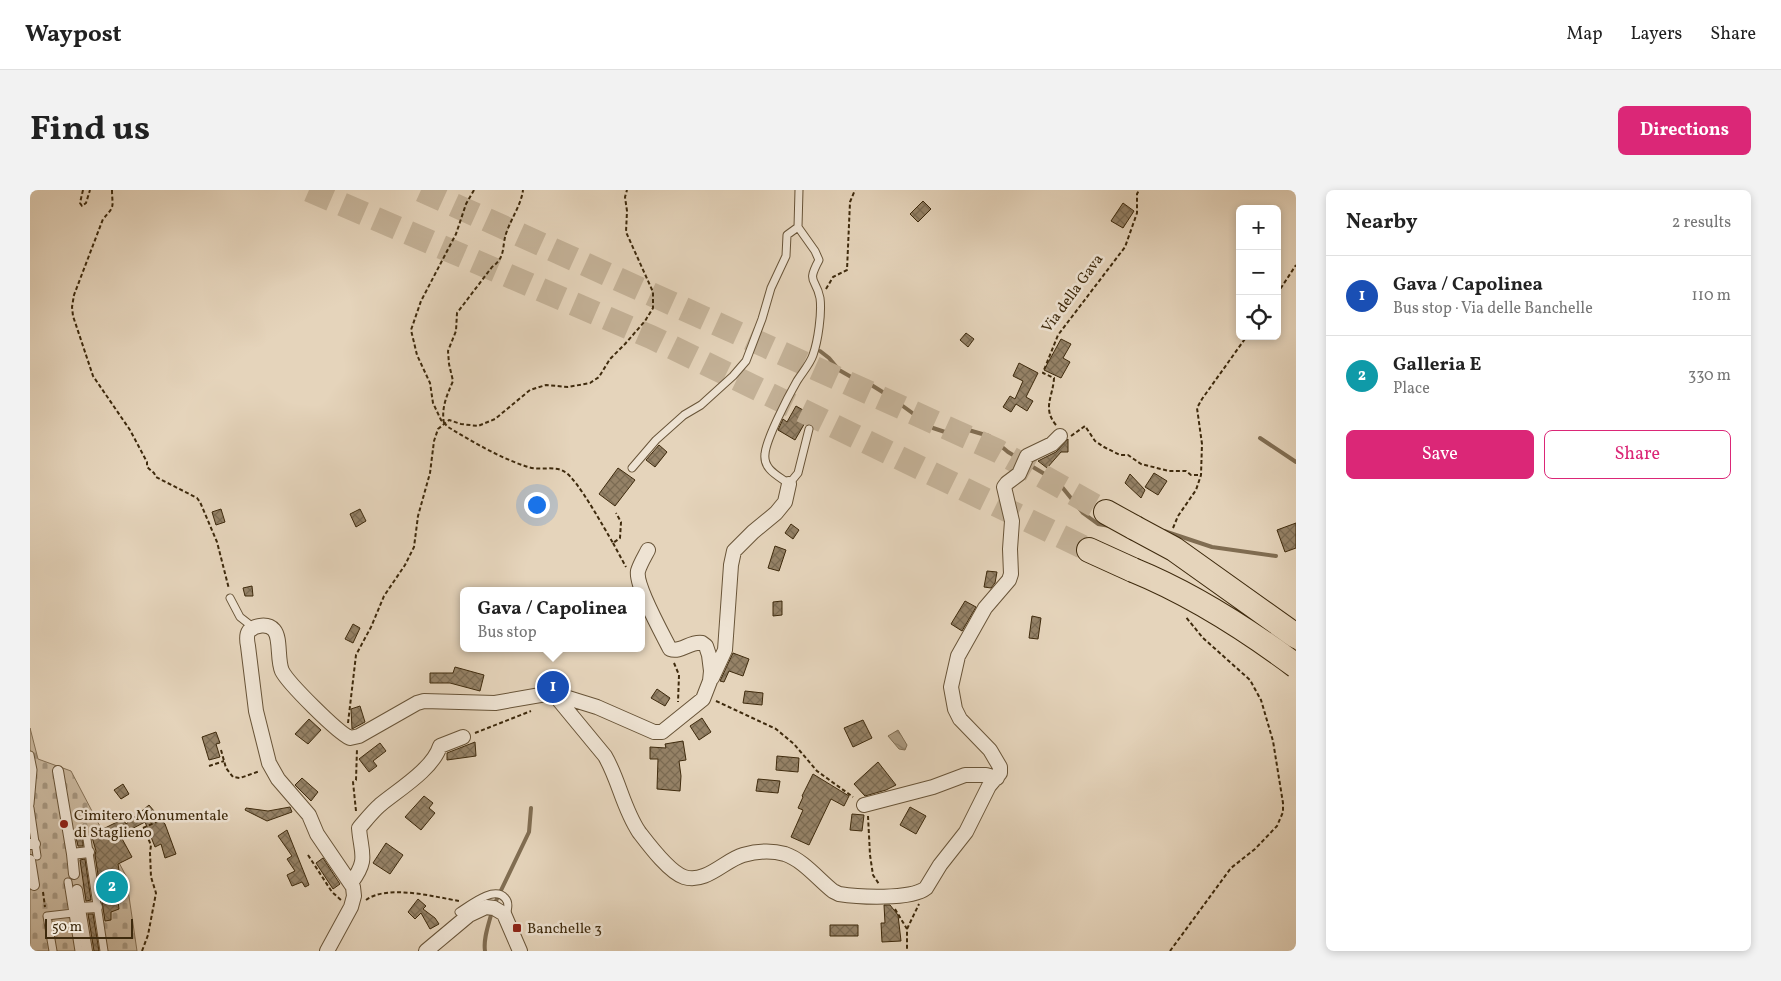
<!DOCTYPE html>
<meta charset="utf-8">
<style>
body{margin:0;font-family:Vollkorn,serif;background:#f2f2f2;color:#222}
.controls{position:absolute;right:15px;top:15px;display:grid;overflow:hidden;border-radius:8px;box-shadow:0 2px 8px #0003}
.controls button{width:45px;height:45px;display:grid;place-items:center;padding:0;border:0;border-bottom:1px solid #e0e0e0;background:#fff;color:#222;font:25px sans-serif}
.scale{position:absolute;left:15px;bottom:12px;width:88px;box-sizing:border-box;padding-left:5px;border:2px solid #3e2a0d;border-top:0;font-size:14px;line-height:18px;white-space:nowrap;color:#3e2a0d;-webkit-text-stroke:4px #eee3d3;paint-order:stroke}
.you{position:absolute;left:506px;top:314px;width:18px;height:18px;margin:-12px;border:4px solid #fff;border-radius:50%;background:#1a73e8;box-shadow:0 0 0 8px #1a73e833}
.badge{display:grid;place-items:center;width:32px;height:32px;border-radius:50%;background:#db2777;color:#fff;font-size:16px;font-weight:700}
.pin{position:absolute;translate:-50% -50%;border:2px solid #fff;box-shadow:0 1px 5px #0006}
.popup{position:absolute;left:430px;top:397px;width:185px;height:65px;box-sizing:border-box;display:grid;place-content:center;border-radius:8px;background:#fff;filter:drop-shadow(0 1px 4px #0005);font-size:16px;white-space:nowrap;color:#767676}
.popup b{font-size:19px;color:#222}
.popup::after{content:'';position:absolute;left:50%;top:100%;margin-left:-10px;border:10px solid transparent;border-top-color:#fff}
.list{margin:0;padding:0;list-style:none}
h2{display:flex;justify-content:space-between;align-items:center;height:65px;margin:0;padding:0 20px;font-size:21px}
h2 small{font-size:16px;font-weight:400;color:#767676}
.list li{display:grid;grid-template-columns:32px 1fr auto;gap:15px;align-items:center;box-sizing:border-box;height:80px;padding:0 20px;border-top:1px solid #e0e0e0}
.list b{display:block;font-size:19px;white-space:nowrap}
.list p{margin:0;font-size:16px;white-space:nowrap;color:#767676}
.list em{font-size:16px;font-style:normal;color:#767676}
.actions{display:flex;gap:10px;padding:15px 20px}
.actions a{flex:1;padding:11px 0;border:1px solid #db2777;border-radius:8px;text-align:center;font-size:18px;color:#db2777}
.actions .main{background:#db2777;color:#fff}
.icon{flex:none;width:28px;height:28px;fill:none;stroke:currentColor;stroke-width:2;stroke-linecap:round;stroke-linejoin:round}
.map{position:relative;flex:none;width:1266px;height:761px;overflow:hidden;border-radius:8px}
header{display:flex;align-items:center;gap:30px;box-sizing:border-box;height:70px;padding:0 25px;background:#fff;border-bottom:1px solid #e0e0e0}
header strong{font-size:24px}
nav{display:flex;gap:28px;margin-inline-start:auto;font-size:18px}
.intro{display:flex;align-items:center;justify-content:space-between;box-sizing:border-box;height:120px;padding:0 30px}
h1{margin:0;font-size:35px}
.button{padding:12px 22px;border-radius:8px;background:#db2777;color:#fff;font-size:18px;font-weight:700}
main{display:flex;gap:30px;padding:0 30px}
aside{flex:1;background:#fff;border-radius:8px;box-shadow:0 2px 8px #0003}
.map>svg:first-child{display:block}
.cemetery{fill:url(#cemetery-stones);stroke:#847055}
.water{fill:url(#water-waves);stroke:#806d52}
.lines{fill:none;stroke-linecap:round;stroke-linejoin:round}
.stream{stroke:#806d52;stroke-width:4}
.building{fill:url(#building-cross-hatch);stroke:#3e2a0d}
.motorway-tunnel{stroke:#c4b298;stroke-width:24;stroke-dasharray:24 12;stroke-linecap:butt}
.service-casing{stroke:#685438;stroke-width:9}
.pedestrian-casing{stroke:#685438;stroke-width:12}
.minor-casing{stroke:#685438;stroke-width:16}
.motorway-casing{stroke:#3e2a0d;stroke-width:26}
.path{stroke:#3e2a0d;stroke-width:2;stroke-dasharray:4 2.5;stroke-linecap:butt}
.service{stroke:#eee3d3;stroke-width:7}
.pedestrian{stroke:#eee3d3;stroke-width:10}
.minor{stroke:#eee3d3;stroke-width:14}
.motorway{stroke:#e5d4bb;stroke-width:24}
.motorway-bridge-casing{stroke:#3e2a0d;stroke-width:26;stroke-linecap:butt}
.motorway-bridge{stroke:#e5d4bb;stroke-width:24}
.poi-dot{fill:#8f2418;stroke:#eee3d3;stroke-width:2}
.labels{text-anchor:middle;stroke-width:5;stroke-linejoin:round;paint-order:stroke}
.street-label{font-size:15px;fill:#3e2a0d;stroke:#eee3d3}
.poi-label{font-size:15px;fill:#3e2a0d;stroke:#eee3d3;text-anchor:start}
</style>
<header>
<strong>Waypost</strong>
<nav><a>Map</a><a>Layers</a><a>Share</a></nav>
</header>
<div class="intro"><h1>Find us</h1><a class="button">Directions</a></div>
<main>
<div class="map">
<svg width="1266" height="761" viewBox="0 0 1266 761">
<defs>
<pattern id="cemetery-stones" width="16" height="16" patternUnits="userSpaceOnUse" patternTransform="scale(1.25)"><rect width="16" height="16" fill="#c9b79d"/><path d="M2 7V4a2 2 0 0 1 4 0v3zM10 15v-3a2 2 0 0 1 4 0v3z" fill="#a5957e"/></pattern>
<pattern id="water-waves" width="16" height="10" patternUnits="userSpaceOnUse" patternTransform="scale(1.25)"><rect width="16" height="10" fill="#ac9a80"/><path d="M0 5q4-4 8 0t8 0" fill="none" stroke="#8d7e67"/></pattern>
<pattern id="building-cross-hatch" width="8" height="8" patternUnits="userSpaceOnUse" patternTransform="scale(1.25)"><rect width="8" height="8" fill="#958267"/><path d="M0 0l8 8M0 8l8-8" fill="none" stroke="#7b6b53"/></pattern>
</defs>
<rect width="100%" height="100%" fill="#e5d4bb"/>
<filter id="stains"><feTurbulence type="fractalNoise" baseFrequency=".004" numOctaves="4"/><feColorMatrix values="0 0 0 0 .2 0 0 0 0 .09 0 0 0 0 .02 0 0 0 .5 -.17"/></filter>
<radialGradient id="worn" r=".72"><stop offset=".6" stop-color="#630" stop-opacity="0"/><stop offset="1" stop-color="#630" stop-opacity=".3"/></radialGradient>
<path class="cemetery" d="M 0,538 L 8,569 L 41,581 L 96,686 L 107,761 L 0,761 Z"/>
<path class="water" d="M 868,540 L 877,555 L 875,560 L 869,559 L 858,546 Z"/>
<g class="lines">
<path class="stream" d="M 790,161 L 799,168 L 809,180 L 823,188 L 835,191 L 859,206 L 903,238 L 915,242 L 935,239 L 959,246 L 978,262 L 1028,292 L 1053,323 L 1068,334 L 1080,336
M 1230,248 L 1266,272
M 1134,341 L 1182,357 L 1246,366
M 464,715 L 499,642 L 501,618
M 455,761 C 453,748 459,734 462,721"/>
</g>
<path class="building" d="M 893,11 L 901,19 L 888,32 L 880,24 Z
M 1093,13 L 1104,21 L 1093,38 L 1081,31 Z
M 936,143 L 944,149 L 938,157 L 930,150 Z
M 1031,149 L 1041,154 L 1033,168 L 1040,172 L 1031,188 L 1014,180 Z
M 989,173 L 1008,183 L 996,207 L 1003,211 L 997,221 L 986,214 L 981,222 L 973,217 L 980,206 L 985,209 L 993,191 L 983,186 Z
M 766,216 L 780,224 L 765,250 L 748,240 L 753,229 L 757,232 Z
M 1038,249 L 1038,262 L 1031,262 L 1017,278 L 1008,271 L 1026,262 Z
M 629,255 L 637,262 L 625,277 L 616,270 Z
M 588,278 L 605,290 L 585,316 L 569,304 Z
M 1124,283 L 1137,291 L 1128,305 L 1115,297 Z
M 1100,284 L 1115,300 L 1111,308 L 1095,293 Z
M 191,319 L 195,332 L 186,335 L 182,322 Z
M 330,319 L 336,331 L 326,337 L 320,324 Z
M 1266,333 L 1266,358 L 1255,362 L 1247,340 Z
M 761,334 L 769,340 L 763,349 L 755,343 Z
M 745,356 L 756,360 L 749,381 L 738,378 Z
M 957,381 L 967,382 L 965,393 L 961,398 L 954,397 Z
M 222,396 L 223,406 L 215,406 L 213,398 Z
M 752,411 L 752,425 L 743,426 L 743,412 Z
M 935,411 L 946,417 L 932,441 L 921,434 Z
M 1002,426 L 1011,428 L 1008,449 L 999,448 Z
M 323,434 L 330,438 L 323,453 L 315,449 Z
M 703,463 L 719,469 L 713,486 L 699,481 L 694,492 L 690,491 Z
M 425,477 L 454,485 L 450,501 L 420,493 L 400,493 L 400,483 L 423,483 Z
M 627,499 L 640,508 L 635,516 L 621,508 Z
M 715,501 L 733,503 L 732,515 L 713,513 Z
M 330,516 L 335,532 L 322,539 L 321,519 Z
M 672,528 L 681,542 L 669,550 L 660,536 Z
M 279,529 L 291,540 L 278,554 L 265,544 Z
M 833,530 L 842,548 L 823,557 L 814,538 Z
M 186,542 L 190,553 L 186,554 L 190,567 L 179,570 L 172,547 Z
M 653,551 L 656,570 L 649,571 L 651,586 L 650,601 L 627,599 L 628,569 L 620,569 L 620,557 L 636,558 L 635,554 Z
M 445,552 L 446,566 L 417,570 L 417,563 Z
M 350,553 L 356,561 L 343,571 L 347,576 L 339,582 L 329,569 Z
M 747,566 L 769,568 L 768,582 L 746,580 Z
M 848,572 L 866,595 L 856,600 L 835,606 L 824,594 Z
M 783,584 L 819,606 L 814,616 L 801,609 L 779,655 L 761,647 L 773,620 L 768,618 L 773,607 L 772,606 Z
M 272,588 L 288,602 L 281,611 L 265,595 Z
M 728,589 L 750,591 L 748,603 L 726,601 Z
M 93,594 L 99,604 L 91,609 L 84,600 Z
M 394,606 L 403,613 L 399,618 L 405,623 L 391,640 L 375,627 Z
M 119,615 L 135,634 L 146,664 L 135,668 L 131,654 L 125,657 L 115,632 L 90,645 L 102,667 L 88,674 L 93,705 L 91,705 L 91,712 L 88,712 L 89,719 L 81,722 L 81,730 L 75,731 L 65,665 L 66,661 L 62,647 L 76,645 L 73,639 L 93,629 L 96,634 Z
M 260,617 L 262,622 L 237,631 L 215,620 L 216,618 L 238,621 Z
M 880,617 L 896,626 L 886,644 L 870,635 Z
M 822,624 L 834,625 L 832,641 L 820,640 Z
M 257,640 L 279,695 L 275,697 L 272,692 L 262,696 L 257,685 L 265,681 L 257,669 L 262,666 L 248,646 Z
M 53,642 L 53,656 L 48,656 L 45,643 Z
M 356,653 L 373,665 L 360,684 L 343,673 Z
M 293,668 L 310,694 L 303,699 L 286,673 Z
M 55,669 L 61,710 L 56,711 L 50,670 Z
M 388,709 L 396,716 L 393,719 L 405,728 L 409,734 L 400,739 L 391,723 L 385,729 L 378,722 Z
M 854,715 L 860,715 L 868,725 L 871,751 L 852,752 L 851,733 L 855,733 Z
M 58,724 L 63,724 L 69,761 L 64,761 Z
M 800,735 L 828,735 L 828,746 L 800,746 Z"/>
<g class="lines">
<path class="motorway-tunnel" d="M 279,0 L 621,147 L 1059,360
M 391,0 L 968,261 L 1076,322"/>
<g class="service-casing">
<path id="service" d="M 769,0 L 768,37 L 785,61 L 789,70 C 776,94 786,87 790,108 C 792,123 788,151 783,165 C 780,174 772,183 767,191 C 759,205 736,249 735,264 C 733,280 749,286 759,294 L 768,283 L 779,239
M 602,278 L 626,250 L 654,225 L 671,215 L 703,186 L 716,171 L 732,129 L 741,98 L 756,66 L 757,45 L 768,37
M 200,408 L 210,427 L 224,438
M 0,565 L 3,580 L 0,614
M 0,618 L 7,666
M 57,649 L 74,761
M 38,692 L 49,761
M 429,722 C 439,716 464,695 475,708 C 480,713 478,720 475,727
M 23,761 L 17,726 L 43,723"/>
</g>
<g class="pedestrian-casing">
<path id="pedestrian" d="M 28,581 L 42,664 L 59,662
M 0,654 L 5,654
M 42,664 L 44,684
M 0,670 L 4,695
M 47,700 L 57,761
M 50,718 L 67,717"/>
</g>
<g class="minor-casing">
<path id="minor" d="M 682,488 L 695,460 L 701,375 L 704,361 L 723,342 L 746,323 L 755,312 L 759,294
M 523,503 L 575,566 C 589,590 593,618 609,642 C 619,655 639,682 654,687 C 676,694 695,670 713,665 C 727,661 741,660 755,664 C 773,670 788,689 803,701 L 809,704 C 828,707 881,710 896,698 L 910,675 L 936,642 L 959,596 L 970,583 L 970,577 L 960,560 L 930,529 L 925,519 L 921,497 L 928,466 L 955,418 L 979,390 L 981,384 L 980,359 L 982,331 L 974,297 L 977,293 L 989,284 L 997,266 L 1022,254 L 1030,246
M 834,615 L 903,597 L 935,585 L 956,585 L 967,588
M 321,693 C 339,669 331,664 329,638 C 336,630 342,622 350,615 C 368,600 403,579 410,556 L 433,547
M 297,761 L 321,717 L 324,706 L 323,697 L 287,644 L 279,625 L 248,589 L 239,573 L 226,521 L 218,456 C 217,451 216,445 219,441 C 225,435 238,433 244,440 C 251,448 247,470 252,481 C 258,493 307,542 320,548 L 329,546 L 387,513 L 394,511 L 465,513 L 522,503 L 567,517 L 624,542 L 632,542 L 673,509 L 680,491 L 681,481 L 679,465 L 676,456 L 672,453 C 660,451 651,463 640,459 C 633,445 605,395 608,381 C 610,374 615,366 618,360
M 396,761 L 439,725 L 456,717 L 464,718 L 474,724 L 490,761"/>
</g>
<g class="motorway-casing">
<path id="motorway" d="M 1076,322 L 1105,338
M 1059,360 L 1103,380"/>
</g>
<path class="path" d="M 53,0 L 50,13 L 52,16 L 56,13 L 60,0
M 82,0 C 82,17 86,15 73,29 L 44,105 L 42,117 L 43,126 L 63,186 L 100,240 L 117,272 L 117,277 L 124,283 L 126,287 L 167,308 L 170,312 L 187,352 L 199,399
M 444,0 L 436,14 L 426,44 L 391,111 L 381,140 L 387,165 L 400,193 L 403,213 L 411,230 L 418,237 C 443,252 470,268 498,277 C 510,281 525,275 535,282 C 548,290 574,338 583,353 L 590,348 L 591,332 L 586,323
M 796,99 L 803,87 L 817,80 L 820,12 L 825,0
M 1247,104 L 1266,75
M 414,233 C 411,218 417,205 423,191 L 419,174 L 418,161 L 426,141 L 427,123 L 462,77 C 477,66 471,56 477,41 C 482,27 491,15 493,0
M 1026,235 C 1012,218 1023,207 1024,188 L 1013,183 L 1014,180 L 1028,145 L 1095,57 L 1107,23 L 1107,4 L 1109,0
M 1041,246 L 1055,236 L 1065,251 L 1074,257 L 1090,265 L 1098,265 L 1111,274 L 1139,281 L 1156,281 L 1161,285 L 1170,285
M 1143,338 L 1148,326 L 1166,300 L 1171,285 L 1172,254 L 1167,218 L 1172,209 L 1217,146
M 583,353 L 596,377
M 644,473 L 649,485 L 648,512
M 686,511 L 746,539 L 764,554 L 787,581 L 823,607
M 318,533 L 326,465 L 341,437 L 354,406 L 375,375 L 384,357 L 388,326 L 400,283 L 404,251 L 408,239 L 419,230 L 431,234 L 448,236 L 465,229 L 500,200 L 516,195 L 538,197 L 560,193 L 569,187 L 580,169 L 595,154 L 615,131 L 623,118 L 623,102 L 596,42 L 597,21 L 595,7 L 597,0
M 445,543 L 501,521
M 191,560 L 196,578 L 203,587 L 210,588 L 230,581
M 179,576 L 194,571
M 326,621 L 323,592 L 326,590 L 327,559
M 838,626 L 840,665 L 843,685 L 849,694
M 113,638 L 133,629
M 278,665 L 302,702 L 311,710
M 13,702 L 15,717
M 336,710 C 358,694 405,707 429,711
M 865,719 L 877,739 L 877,761
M 877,739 L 889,714
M 112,761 L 118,745 L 126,703 L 121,687 L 120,663 L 121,655 L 113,637
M 1140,761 L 1201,678 L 1225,659 L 1247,636 L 1253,622 L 1253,613 L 1243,551 L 1231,510 L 1220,490 L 1173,448 L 1155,426"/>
<use href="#service" class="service"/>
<use href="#pedestrian" class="pedestrian"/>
<use href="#minor" class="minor"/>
<use href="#motorway" class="motorway"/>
<g class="motorway-bridge-casing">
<path id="motorway-bridge" d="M 1105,338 L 1144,359 L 1266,446
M 1103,380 C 1162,404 1215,438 1266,476"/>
</g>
<use href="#motorway-bridge" class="motorway-bridge"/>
</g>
<g class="poi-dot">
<circle cx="34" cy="634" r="5"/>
<rect x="482" y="733" width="10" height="10" rx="2.5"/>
</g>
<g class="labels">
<g class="street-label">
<text transform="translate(1042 103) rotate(-54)" y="5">Via della Gava</text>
</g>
<g class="poi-label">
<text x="44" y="630">Cimitero Monumentale<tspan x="44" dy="17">di Staglieno</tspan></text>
<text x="497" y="743">Banchelle 3</text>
</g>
</g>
<rect width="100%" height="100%" filter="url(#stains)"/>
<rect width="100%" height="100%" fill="url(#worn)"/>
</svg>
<div class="controls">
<button>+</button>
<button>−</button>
<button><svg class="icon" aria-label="locate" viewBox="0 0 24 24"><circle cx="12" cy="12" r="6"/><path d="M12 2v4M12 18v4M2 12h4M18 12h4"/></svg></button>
</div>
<div class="scale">50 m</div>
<div class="you"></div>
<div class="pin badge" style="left:523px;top:497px;background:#1a4fb4">1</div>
<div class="popup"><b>Gava / Capolinea</b>Bus stop</div>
<div class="pin badge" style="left:82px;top:697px;background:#0f9aa8">2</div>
</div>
<aside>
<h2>Nearby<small>2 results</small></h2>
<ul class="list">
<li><span class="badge" style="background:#1a4fb4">1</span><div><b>Gava / Capolinea</b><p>Bus stop · Via delle Banchelle</p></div><em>110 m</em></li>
<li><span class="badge" style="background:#0f9aa8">2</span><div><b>Galleria E</b><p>Place</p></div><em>330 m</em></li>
</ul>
<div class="actions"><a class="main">Save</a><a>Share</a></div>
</aside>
</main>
